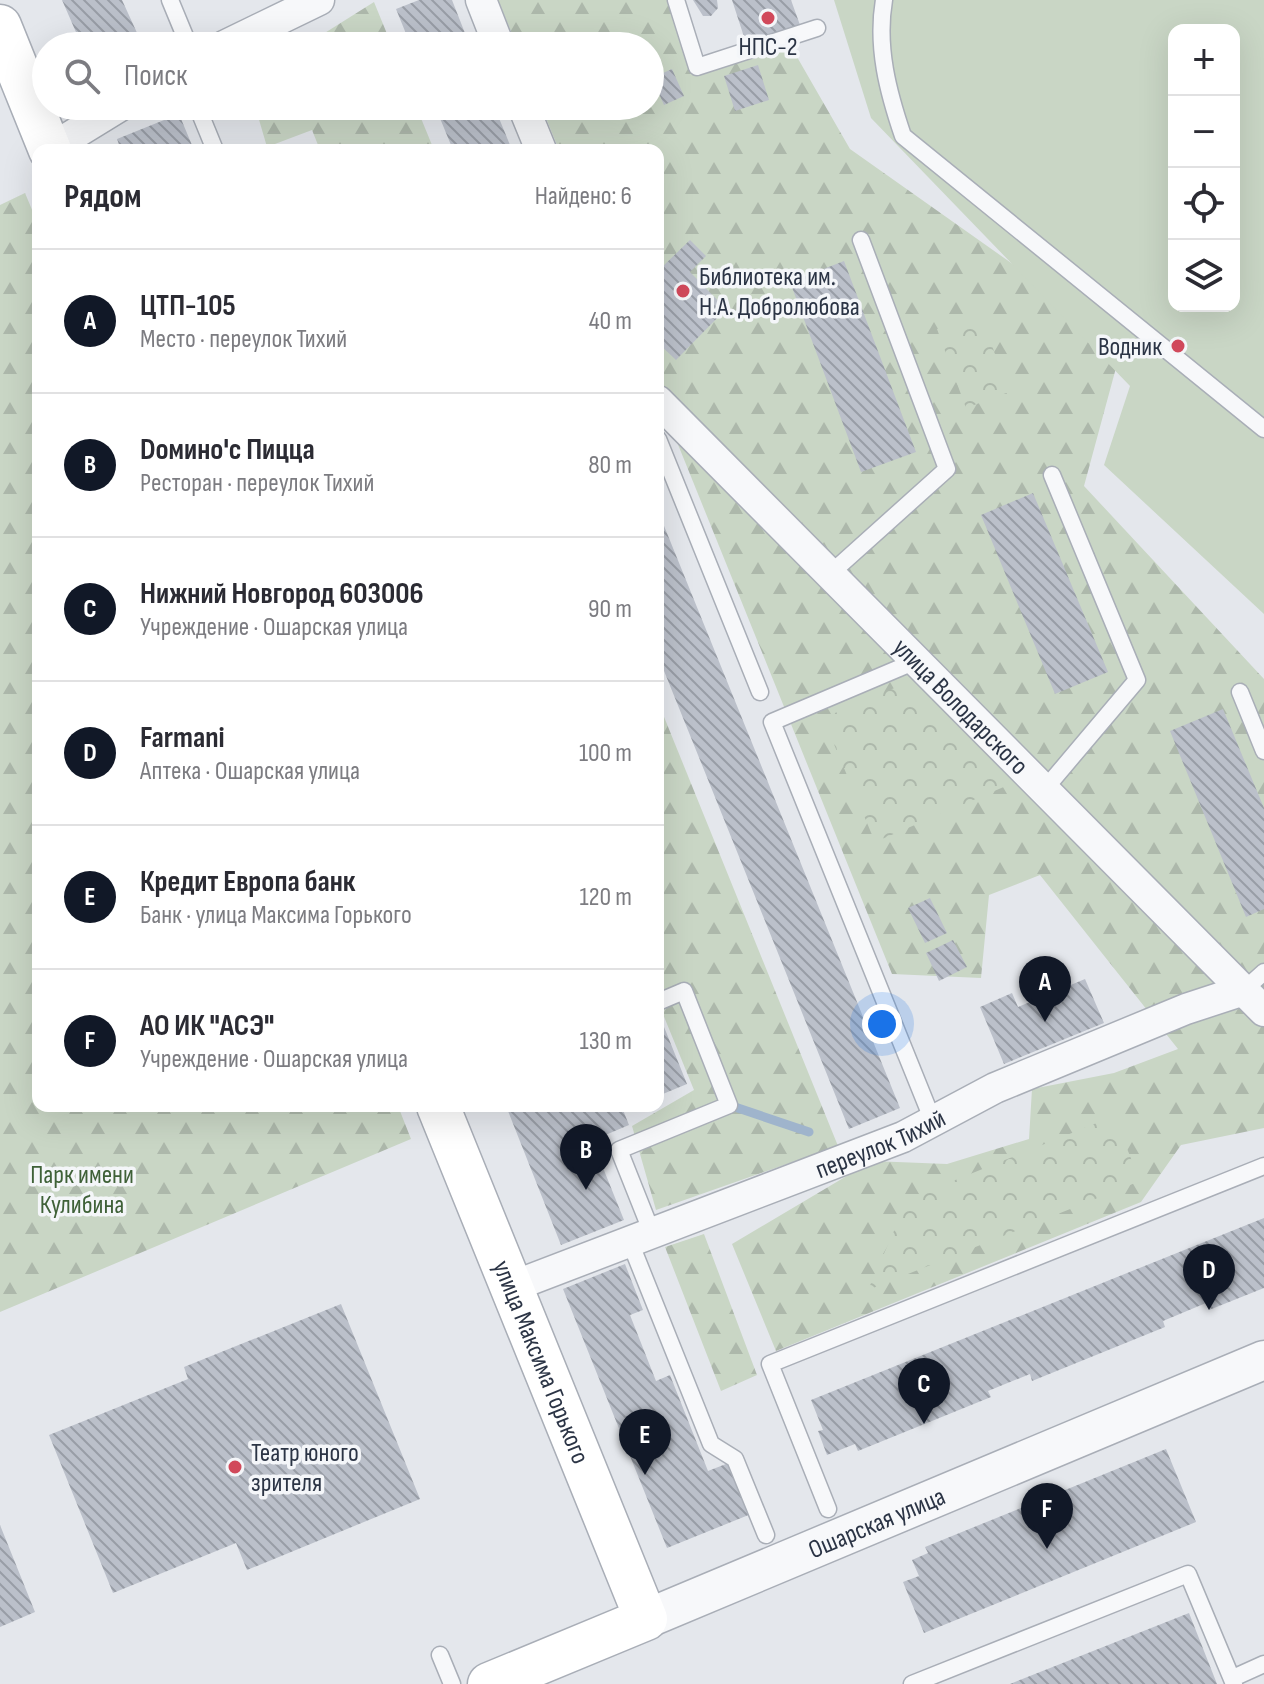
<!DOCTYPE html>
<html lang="ru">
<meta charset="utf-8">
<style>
body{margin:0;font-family:"Sofia Sans Condensed",sans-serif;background:#f2f2f3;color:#2b2b33}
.controls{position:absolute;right:24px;top:24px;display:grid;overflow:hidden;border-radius:16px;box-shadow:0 8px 32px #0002}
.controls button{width:72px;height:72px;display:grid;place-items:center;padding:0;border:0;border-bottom:2px solid #e1e1e2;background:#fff;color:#2b2b33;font:40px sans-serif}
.you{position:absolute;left:882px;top:1024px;width:28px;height:28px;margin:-20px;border:6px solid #fff;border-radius:50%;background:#1a73e8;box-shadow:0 0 0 12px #1a73e833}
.badge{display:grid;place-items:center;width:52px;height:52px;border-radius:50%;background:#111827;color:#fff;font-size:26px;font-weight:700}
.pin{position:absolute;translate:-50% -66px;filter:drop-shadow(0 2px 4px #0008)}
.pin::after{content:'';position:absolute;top:42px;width:28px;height:24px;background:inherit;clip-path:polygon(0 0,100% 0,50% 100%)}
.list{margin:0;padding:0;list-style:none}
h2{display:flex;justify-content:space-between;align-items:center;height:104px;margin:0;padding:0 32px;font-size:34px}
h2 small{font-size:26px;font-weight:400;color:#7c7c81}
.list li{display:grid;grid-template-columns:52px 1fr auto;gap:24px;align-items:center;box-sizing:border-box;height:144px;padding:0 32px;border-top:2px solid #e1e1e2}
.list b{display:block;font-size:30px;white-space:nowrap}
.list p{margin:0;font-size:26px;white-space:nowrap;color:#7c7c81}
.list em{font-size:26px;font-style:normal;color:#7c7c81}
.icon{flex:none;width:44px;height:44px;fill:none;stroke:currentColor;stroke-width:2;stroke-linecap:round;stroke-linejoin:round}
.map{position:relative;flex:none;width:1264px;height:1684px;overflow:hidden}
.search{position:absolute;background:#fff;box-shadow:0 8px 32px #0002;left:32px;top:32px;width:632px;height:88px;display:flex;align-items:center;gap:20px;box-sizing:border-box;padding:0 28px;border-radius:44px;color:#7c7c81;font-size:30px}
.panel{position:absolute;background:#fff;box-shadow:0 8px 32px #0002;left:32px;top:144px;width:632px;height:968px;border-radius:16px}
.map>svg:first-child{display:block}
.forest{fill:url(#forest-firs)}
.park{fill:url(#park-crowns)}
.garden{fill:#c9d6c5;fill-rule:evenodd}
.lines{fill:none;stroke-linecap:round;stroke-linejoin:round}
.stream{stroke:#9fb4cc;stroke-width:9}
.building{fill:url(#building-back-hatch)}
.service-casing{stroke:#a9aeb7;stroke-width:19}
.minor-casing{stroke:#a9aeb7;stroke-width:33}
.tertiary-casing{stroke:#a9aeb7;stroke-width:41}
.secondary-casing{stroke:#a9aeb7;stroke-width:45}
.service{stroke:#f7f8fa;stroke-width:16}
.minor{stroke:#f7f8fa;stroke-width:30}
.tertiary{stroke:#f7f8fa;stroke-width:38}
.secondary{stroke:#fff;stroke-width:42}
.poi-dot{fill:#d1495b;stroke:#f4f6f9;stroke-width:3}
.labels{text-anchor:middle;stroke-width:7;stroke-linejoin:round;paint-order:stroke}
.poi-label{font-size:26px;fill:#2b3445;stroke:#f4f6f9;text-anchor:start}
.street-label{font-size:26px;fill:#2b3445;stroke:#f4f6f9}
.park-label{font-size:26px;fill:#3f6138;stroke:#f4f6f9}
</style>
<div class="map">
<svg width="1264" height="1684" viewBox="0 0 1264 1684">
<defs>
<pattern id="forest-firs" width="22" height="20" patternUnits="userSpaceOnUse" patternTransform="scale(2)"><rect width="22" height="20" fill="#c9d6c5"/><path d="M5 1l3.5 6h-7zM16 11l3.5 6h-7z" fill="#adb8ab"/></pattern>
<pattern id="park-crowns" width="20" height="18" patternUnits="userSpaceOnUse" patternTransform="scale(2)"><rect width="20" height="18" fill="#c9d6c5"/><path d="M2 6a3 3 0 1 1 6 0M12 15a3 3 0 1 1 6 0" fill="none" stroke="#adb8ab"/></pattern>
<pattern id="building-back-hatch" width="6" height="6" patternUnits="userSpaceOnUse" patternTransform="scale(2)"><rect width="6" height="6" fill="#bbc0ca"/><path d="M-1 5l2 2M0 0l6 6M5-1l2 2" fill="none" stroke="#989da6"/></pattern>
</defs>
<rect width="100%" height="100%" fill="#e4e7ec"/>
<path class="forest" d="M 498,0 L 667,0 L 693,57 L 793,50 L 850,149 L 1123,342 L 1084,486 L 1264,679 L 1264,1128 L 1181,1145 L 1141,1202 L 776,1351 L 732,1244 L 872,1161 L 947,1164 L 1029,1139 L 1032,1089 L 1114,1073 L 1178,1049 L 1040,875 L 989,895 L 981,978 L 892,974 L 658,395 L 658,150 L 559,150 L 541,106 L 650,106 L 650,46 L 517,46 Z
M 374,2 L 392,46 L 304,46 Z
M 255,106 L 416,106 L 434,150 L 320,150 L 312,130 L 267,147 Z
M 25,193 L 38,224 L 38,1106 L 398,1106 L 411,1139 L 0,1312 L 0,205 Z
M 658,702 L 838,1146 L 656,1210 L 632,1126 L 694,1090 L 658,1002 Z
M 704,1234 L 757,1375 L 721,1391 L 665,1247 Z"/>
<path class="park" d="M 980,313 L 1009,392 L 966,408 L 937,329 Z
M 904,684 L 1006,786 L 875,842 L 823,718 Z
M 1114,1116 L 1140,1181 L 868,1290 L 908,1199 Z"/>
<path class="garden" d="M 834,0 L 1264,0 L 1264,614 L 1104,465 L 1130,386 L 871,118 ZM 1174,30 L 1234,30 L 1234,306 L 1174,306 Z"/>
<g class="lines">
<path class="stream" d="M 729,1105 L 809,1132"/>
</g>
<path class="building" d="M 62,0 L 122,0 L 138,35 L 112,46 L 110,40 L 97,46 L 82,46 Z
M 419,0 L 452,0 L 470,46 L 411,46 L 396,9 Z
M 693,0 L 717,0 L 718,8 L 711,16 L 703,16 Z
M 732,0 L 791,0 L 800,25 L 746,43 Z
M 758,65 L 769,100 L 735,111 L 724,76 Z
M 672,69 L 684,96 L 664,105 L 652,78 Z
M 435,106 L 494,106 L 512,150 L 453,150 Z
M 179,114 L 194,150 L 121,150 L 117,139 Z
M 690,240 L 706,256 L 690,272 L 726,309 L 676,360 L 658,343 L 658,271 Z
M 844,261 L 916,452 L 861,472 L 790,282 Z
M 1033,493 L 1108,672 L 1055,694 L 981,515 Z
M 658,511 L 900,1108 L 849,1129 L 658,656 Z
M 1223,709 L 1264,808 L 1264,909 L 1246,917 L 1170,731 Z
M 930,898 L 947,933 L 925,943 L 908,908 Z
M 953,940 L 967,967 L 939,981 L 926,953 Z
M 1085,979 L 1104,1023 L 1004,1064 L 980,1007 L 1012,993 L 1018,1007 Z
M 658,1012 L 687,1084 L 658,1096 Z
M 506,1106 L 632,1106 L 623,1110 L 629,1125 L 603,1136 L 600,1129 L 589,1133 L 624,1220 L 561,1245 Z
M 1264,1218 L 1264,1288 L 1209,1310 L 1206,1303 L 1163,1321 L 1165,1327 L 1032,1381 L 1030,1374 L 988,1391 L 991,1397 L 858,1451 L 855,1444 L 827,1455 L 818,1431 L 823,1430 L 811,1400 Z
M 625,1264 L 643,1310 L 630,1315 L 656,1381 L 670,1375 L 708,1471 L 731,1462 L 751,1514 L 667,1548 L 563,1289 Z
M 341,1304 L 420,1499 L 247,1570 L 236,1543 L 113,1593 L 49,1435 L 188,1379 L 184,1367 Z
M 1166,1449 L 1196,1522 L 924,1633 L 903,1582 L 919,1576 L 912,1560 L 928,1553 L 925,1547 Z
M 0,1525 L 35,1612 L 0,1627 Z
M 1189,1613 L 1217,1684 L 1010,1684 Z"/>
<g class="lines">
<g class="service-casing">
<path id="service" d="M 170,0 L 189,46
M 676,0 L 697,67 L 817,28
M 884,0 C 876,47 888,92 903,136 L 1264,429
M 197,106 L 215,150
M 658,439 L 760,692
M 830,574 L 947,469 L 861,240
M 916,661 L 772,722 L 933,1121
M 1240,692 L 1264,751
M 1044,790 L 1137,680 L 1052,475
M 1244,990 L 1264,972
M 652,1233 L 619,1150 L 729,1105 L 684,991 L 658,1002
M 630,1242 L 711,1444 L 735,1459 L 766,1535
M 828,1509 L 770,1364 L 1264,1166
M 440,1655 L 452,1684
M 1233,1678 L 1264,1664
M 912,1684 L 1188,1574 L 1234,1684"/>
</g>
<g class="minor-casing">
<g id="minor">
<path d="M 481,0 L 499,46"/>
<path d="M 224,46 L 319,0"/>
<path d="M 523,106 L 541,150"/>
<path d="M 50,149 L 120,106"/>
<path id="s1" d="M 658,401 L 1264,1011"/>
<path id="s2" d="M 511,1287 L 903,1137 L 995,1088 L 1186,1009 L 1244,990"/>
</g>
</g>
<g class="tertiary-casing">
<g id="tertiary">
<path id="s3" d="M 646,1619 L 1264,1360"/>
</g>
</g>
<g class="secondary-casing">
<g id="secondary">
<path d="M 0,26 L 50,150"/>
<path id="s4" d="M 438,1106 L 646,1619 L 489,1684"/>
</g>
</g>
<use href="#service" class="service"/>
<use href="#minor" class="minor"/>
<use href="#tertiary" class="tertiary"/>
<use href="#secondary" class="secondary"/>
</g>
<g class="poi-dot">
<circle cx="768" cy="18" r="8"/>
<circle cx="683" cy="291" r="8"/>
<circle cx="1178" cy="346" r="8"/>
<circle cx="235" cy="1467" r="8"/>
</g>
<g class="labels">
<g class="poi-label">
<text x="768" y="55" text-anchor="middle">НПС-2</text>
<text x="699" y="285">Библиотека им.<tspan x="699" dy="30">Н.А. Добролюбова</tspan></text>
<text x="1162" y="355" text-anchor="end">Водник</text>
<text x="251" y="1461">Театр юного<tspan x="251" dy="30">зрителя</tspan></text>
</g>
<g class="street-label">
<text dy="9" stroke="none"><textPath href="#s1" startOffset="430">улица Володарского</textPath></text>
<text dy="9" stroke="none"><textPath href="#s2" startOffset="396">переулок Тихий</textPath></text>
<text dy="9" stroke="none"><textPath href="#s4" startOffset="276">улица Максима Горького</textPath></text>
<text dy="9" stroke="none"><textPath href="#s3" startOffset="250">Ошарская улица</textPath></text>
</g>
<g class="park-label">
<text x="82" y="1183">Парк имени<tspan x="82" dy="30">Кулибина</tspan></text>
</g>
</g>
</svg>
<div class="controls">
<button>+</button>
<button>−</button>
<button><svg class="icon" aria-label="locate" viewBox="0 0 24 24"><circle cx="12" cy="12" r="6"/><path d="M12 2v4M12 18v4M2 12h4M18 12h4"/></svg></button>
<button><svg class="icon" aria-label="layers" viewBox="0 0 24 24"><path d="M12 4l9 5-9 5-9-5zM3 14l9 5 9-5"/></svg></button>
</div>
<div class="you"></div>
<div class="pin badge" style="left:1045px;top:1022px">A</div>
<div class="pin badge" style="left:586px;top:1190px">B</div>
<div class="pin badge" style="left:924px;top:1424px">C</div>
<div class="pin badge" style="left:1209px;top:1310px">D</div>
<div class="pin badge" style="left:645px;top:1475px">E</div>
<div class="pin badge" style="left:1047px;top:1549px">F</div>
<div class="search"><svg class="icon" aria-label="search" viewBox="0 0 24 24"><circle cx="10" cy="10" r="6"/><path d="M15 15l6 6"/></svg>Поиск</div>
<section class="panel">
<h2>Рядом<small>Найдено: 6</small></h2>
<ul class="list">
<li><span class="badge">A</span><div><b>ЦТП-105</b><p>Место · переулок Тихий</p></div><em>40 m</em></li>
<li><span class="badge">B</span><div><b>Dомино'с Пицца</b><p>Ресторан · переулок Тихий</p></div><em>80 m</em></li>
<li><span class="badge">C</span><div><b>Нижний Новгород 603006</b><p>Учреждение · Ошарская улица</p></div><em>90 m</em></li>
<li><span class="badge">D</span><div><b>Farmani</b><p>Аптека · Ошарская улица</p></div><em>100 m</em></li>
<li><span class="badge">E</span><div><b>Кредит Европа банк</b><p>Банк · улица Максима Горького</p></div><em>120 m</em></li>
<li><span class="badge">F</span><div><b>АО ИК &quot;АСЭ&quot;</b><p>Учреждение · Ошарская улица</p></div><em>130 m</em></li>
</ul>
</section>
</div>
